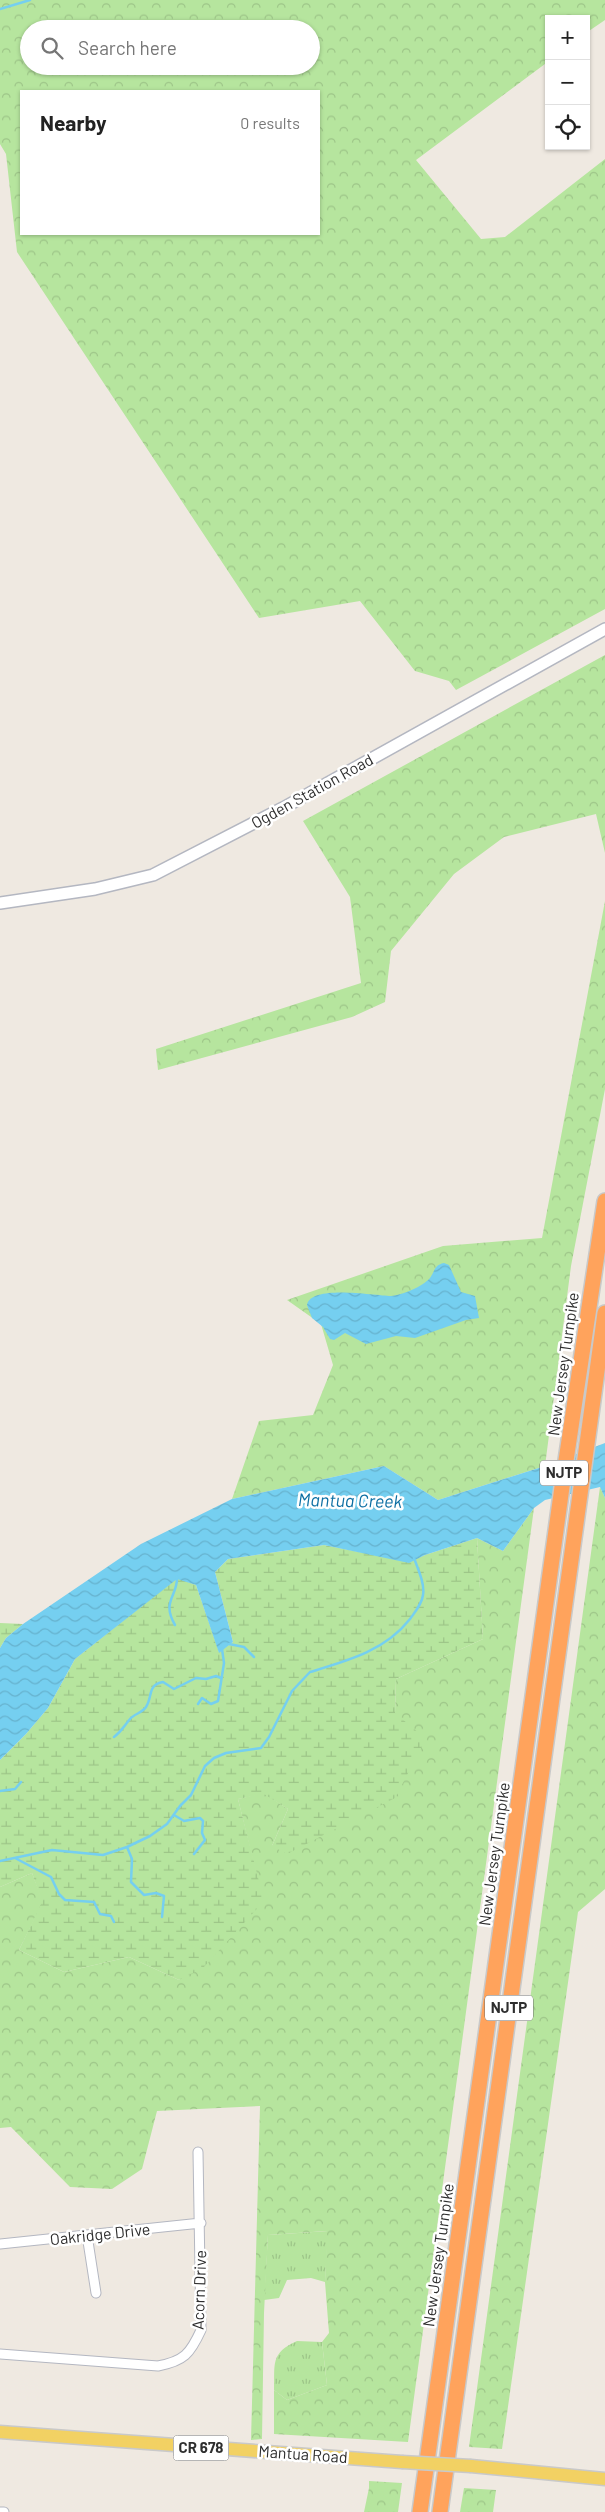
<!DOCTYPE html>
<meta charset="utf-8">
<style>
body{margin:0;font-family:Barlow,sans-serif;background:#f6f6f6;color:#222}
.controls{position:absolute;right:15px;top:15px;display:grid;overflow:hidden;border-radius:0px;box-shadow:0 1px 4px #0004}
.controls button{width:45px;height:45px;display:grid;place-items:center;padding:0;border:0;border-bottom:1px solid #e0e0e0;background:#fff;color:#222;font:25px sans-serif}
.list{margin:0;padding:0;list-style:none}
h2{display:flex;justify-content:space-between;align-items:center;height:65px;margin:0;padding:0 20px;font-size:21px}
h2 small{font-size:16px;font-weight:400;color:#767676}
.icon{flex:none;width:28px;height:28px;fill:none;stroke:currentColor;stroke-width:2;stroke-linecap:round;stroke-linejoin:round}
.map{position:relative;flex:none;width:605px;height:2512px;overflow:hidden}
.search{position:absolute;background:#fff;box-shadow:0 1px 4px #0004;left:20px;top:20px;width:300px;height:55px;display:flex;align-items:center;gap:12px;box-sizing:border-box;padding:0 18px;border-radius:28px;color:#767676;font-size:19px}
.panel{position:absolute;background:#fff;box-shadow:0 1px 4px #0004;left:20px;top:90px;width:300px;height:145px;border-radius:0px}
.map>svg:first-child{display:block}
.grass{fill:url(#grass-tufts)}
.forest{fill:url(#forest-crowns);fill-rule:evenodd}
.wetland{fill:url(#wetland-marsh)}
.water{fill:url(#water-waves)}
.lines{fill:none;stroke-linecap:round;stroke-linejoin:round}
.stream{stroke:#75cff0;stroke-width:2.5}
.street-casing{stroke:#b4b7c1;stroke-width:11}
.secondary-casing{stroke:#b4b7c1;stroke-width:14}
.primary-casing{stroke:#c9c9c9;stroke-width:15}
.highway-casing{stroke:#c9c9c9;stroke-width:18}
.street{stroke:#fff;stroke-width:9}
.secondary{stroke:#fff;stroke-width:11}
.primary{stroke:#f2d163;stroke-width:12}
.highway{stroke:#ffa35c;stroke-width:15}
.primary-bridge-casing{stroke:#c9c9c9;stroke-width:15;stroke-linecap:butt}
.primary-bridge{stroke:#f2d163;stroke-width:12}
.labels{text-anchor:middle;stroke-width:5;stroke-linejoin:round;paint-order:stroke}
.shield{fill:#fff;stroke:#6d6d6d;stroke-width:1}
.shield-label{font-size:15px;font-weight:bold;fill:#2e2e2e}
.street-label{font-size:16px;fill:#2e2e2e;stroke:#fff}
.water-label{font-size:18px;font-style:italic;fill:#0d6fa3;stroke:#fff}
</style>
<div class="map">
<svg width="605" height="2512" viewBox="0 0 605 2512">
<defs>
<pattern id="grass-tufts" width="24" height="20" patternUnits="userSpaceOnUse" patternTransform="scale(1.25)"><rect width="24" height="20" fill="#b6e59e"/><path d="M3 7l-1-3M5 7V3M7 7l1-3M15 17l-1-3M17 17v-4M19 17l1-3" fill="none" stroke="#9dc588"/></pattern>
<pattern id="forest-crowns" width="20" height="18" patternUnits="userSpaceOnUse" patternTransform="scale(1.25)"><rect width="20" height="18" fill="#b6e59e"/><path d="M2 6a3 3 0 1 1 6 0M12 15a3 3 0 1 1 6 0" fill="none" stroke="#9dc588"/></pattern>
<pattern id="wetland-marsh" width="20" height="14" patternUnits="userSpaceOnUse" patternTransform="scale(1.25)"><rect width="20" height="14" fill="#b6e59e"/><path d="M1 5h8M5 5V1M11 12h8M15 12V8" fill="none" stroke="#9dc588"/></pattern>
<pattern id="water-waves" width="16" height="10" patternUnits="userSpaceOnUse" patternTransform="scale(1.25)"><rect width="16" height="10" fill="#75cff0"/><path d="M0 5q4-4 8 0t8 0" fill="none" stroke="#66b2ce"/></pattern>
</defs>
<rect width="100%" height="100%" fill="#efe9e1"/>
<path class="grass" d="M 328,2231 L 325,2282 L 311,2278 L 287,2280 L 279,2298 L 264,2300 L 268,2235 Z
M 297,2341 L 322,2342 L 327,2385 L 287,2400 L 274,2390 C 275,2364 270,2353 297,2341 Z"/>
<path class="forest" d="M 0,0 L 605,0 L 605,20 L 586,33 L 586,19 L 549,19 L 549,61 L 416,160 L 481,239 L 505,237 L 605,159 L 605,609 L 456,690 L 449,681 L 415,671 L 360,601 L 259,618 L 17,252 L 6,154 L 0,144 ZM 29,29 L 311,29 L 311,66 L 29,66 ZM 319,91 L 319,234 L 21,234 L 21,91 Z
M 605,655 L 605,853 L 596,814 L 504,837 L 454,874 L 391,951 L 385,1002 L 352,1017 L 158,1070 L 156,1049 L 361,983 L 350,897 L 303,821 Z
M 605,901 L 605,1089 L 571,1266 L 545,1466 L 438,1500 L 384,1466 L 232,1499 L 259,1421 L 313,1415 L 333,1365 L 321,1324 L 287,1300 L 443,1246 L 542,1238 Z
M 600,1487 L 605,1498 L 605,1889 L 578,1912 L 502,2449 L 469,2447 Z
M 534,1508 L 408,2442 L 274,2434 L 274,2390 L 287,2400 L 327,2385 L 322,2342 L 329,2333 L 325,2282 L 327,2231 L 268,2235 L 264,2313 L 262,2439 L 251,2440 L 260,2106 L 157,2111 L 142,2169 L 112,2189 L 70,2187 L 11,2127 L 0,2128 L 0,1887 L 32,1873 L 43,1902 L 19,1950 L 64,1972 L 129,1957 L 179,1980 L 263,1901 L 238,1799 L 264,1793 L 288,1809 L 272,1846 L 395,1713 L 396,1679 L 483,1639 L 477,1538 L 503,1551 Z
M 369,2481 L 402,2483 L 398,2512 L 364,2512 L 369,2488 Z
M 464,2488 L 496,2490 L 493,2512 L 460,2512 Z"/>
<path class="wetland" d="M 477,1538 L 483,1639 L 396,1679 L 395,1713 L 426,1739 L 395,1798 L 287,1854 L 272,1846 L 288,1809 L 264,1794 L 238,1799 L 264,1901 L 203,1968 L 179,1980 L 129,1957 L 64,1972 L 19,1950 L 42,1902 L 32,1873 L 0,1887 L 0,1760 L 26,1734 L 48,1708 L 75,1659 L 177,1578 L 196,1585 L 219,1652 L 233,1642 L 215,1572 L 228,1559 L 324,1545 L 409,1562 L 425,1555 Z
M 0,1623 L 23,1624 L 6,1638 L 0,1648 Z"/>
<path class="water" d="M 444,1263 L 449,1265 L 461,1292 L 475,1296 L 479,1318 L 466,1320 L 415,1338 L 396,1336 L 366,1344 L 345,1333 L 334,1340 L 330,1339 L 323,1327 L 312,1318 L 307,1305 C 311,1284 375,1296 391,1296 C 402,1295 422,1287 430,1278 C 435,1271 434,1265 444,1263 Z
M 605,1443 L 605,1498 L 600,1487 L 545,1500 L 534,1508 L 503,1551 L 477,1538 L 425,1555 L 409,1563 L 324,1545 L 228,1559 L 215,1572 L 233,1642 L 219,1653 L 196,1585 L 177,1579 L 75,1659 L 48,1708 L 26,1734 L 0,1760 L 0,1648 L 6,1638 L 23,1624 L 141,1544 L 232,1499 L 384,1466 L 438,1500 L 545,1466 Z"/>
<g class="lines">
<path class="stream" d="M 0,9 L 30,0
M 175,1625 C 161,1601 178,1596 177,1577
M 229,1644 L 244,1647 L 254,1657
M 198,1704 L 202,1698 L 211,1704 L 218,1701 L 224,1663 L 222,1649
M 114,1737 C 122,1731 124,1726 130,1719 C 134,1714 142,1713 146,1707 C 153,1696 147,1685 163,1682 L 174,1689 L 196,1678 L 206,1679 L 216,1676 L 221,1678
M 0,1791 L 15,1789 L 21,1782
M 174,1815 L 184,1821 L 200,1818 L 203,1821 L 202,1833 L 205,1840 L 194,1854
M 127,1847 L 132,1859 L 131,1882 L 144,1895 L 156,1893 L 164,1896 L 162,1917
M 15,1858 L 51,1877 L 59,1894 L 65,1900 L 94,1902 L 100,1914 L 111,1916 L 114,1922
M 0,1861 L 52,1850 L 103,1855 L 127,1847 L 150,1836 L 167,1824 L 180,1806 L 191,1795 L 205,1766 L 214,1758 L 226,1753 L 261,1748 L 269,1737 L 292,1691 L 310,1672 C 347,1661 385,1651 410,1619 C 415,1612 422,1604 423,1595 C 425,1584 418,1569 414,1558"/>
<g class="street-casing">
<path id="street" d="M 87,2235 L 96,2293
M 0,2244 L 201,2223
M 0,2354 L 158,2366 C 184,2361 190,2354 201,2330 L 198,2152
M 0,2512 L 4,2512"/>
</g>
<g class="secondary-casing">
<path id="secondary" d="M 0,903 L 95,889 L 153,875 L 283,808 L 605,629"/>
</g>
<g class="primary-casing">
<path id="primary" d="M 0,2432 L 402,2462
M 471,2466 L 605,2479"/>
</g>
<g class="highway-casing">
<path id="highway" d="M 420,2512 L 562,1487 L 605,1201
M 440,2512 L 605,1313"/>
</g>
<use href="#street" class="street"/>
<use href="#secondary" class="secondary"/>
<use href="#primary" class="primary"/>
<use href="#highway" class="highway"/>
<g class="primary-bridge-casing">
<path id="primary-bridge" d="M 402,2462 L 471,2466"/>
</g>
<use href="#primary-bridge" class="primary-bridge"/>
</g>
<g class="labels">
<g class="shield">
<rect x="540" y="1460.5" width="48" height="25" rx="4"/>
<rect x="485" y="1995.5" width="48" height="25" rx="4"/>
<rect x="173.5" y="2435.5" width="55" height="25" rx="4"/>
</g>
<g class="shield-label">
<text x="564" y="1478">NJTP</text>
<text x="509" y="2013">NJTP</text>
<text x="201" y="2453">CR 678</text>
</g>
<g class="street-label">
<text transform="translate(312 791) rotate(-29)" y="6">Ogden Station Road</text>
<text transform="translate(563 1364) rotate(-82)" y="6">New Jersey Turnpike</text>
<text transform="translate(494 1854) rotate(-82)" y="6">New Jersey Turnpike</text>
<text transform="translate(100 2234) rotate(-6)" y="6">Oakridge Drive</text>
<text transform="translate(438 2255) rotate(-82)" y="6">New Jersey Turnpike</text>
<text transform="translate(199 2290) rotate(-88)" y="6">Acorn Drive</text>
<text transform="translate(303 2454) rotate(4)" y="6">Mantua Road</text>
</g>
<g class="water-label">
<text transform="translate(350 1501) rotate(1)" y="6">Mantua Creek</text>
</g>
</g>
</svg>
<div class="controls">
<button>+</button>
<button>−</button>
<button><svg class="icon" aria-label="locate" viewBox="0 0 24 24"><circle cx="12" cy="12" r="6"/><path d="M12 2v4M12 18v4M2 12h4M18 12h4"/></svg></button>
</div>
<div class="search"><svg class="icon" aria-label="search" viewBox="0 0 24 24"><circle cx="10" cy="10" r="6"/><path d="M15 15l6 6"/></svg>Search here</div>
<section class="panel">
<h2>Nearby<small>0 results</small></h2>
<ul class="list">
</ul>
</section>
</div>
